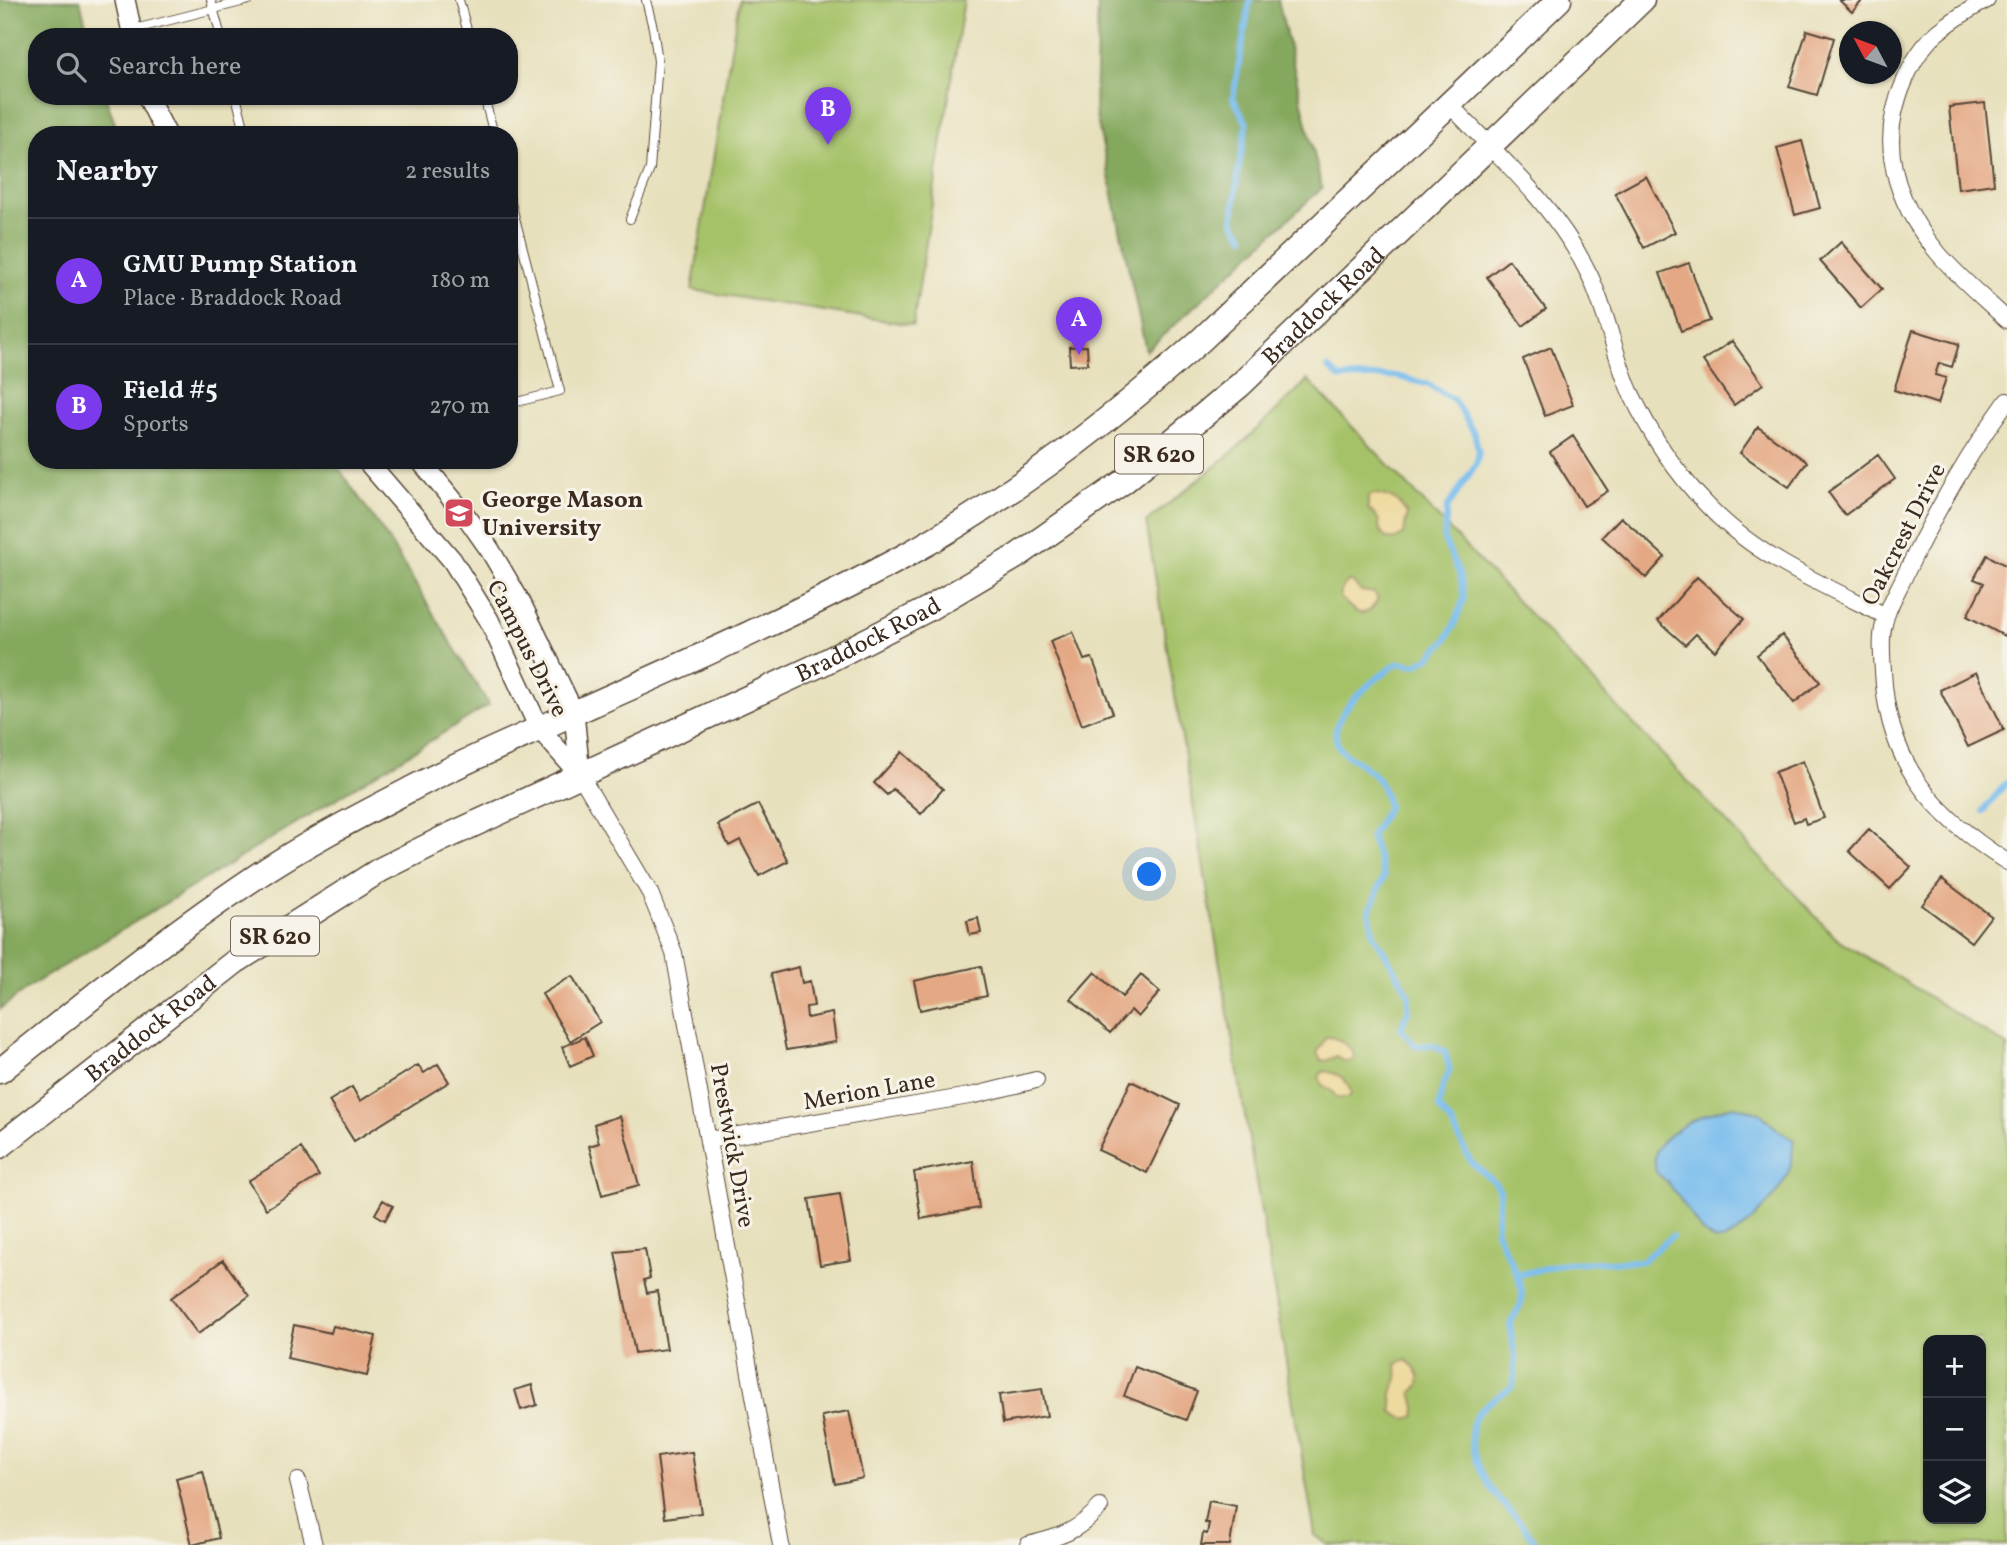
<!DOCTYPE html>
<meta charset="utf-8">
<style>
body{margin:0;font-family:Vollkorn,serif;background:#242831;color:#f1f3f6}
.controls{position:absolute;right:21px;bottom:21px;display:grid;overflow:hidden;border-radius:14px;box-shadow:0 2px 5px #0004}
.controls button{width:63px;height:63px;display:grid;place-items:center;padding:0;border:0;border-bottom:2px solid #363941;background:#171b24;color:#f1f3f6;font:35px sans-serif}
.compass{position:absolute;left:1839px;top:21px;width:63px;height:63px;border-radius:50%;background:#171b24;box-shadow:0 2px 5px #0004;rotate:311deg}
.you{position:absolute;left:1150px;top:875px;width:24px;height:24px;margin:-18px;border:5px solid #fff;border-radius:50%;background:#1a73e8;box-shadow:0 0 0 10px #1a73e833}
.badge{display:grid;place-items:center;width:46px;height:46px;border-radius:50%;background:#7c3aed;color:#fff;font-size:23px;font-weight:700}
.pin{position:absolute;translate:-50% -58px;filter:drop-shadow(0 2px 4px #0008)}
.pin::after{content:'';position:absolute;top:37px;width:24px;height:21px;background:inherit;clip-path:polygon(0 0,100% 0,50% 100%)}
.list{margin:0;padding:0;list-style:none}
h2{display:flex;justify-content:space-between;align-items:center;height:91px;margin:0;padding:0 28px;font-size:30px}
h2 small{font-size:23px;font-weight:400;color:#9ea1a6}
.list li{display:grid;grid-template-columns:46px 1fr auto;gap:21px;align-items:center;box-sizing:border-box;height:126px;padding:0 28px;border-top:2px solid #363941}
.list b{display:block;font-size:26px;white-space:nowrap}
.list p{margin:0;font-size:23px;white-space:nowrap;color:#9ea1a6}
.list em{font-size:23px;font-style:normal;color:#9ea1a6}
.icon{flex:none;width:38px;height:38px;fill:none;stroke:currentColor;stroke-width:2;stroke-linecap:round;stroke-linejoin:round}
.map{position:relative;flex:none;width:2007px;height:1545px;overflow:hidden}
.search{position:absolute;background:#171b24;box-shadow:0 2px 5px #0004;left:28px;top:28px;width:490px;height:77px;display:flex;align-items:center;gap:18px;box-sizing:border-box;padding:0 24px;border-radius:28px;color:#9ea1a6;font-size:26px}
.panel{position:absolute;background:#171b24;box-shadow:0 2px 5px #0004;left:28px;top:126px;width:490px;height:343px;border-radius:28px}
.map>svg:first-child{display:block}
.green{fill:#a6c269;stroke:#707644;stroke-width:2;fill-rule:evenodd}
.forest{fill:#84a85d;stroke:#60693e;stroke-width:2}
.sand{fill:#eeda9e;stroke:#94825e;stroke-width:2}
.water{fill:#77bcee;stroke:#597386;stroke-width:2}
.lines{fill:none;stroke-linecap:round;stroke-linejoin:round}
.stream{stroke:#77bcee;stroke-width:6}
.building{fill:#e4a884}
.service-casing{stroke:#554536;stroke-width:10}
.minor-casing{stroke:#554536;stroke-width:18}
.tertiary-casing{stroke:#554536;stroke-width:22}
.primary-casing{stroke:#554536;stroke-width:27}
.service{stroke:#fff;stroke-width:8}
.minor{stroke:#fff;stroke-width:16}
.tertiary{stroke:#fff;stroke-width:19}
.primary{stroke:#fff;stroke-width:24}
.labels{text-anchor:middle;stroke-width:6;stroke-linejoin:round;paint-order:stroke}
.shield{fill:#f7f3e8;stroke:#73665b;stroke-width:2}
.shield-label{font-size:23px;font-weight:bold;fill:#3b2a1e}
.street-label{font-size:24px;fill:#3b2a1e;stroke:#f7f3e8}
.poi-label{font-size:24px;font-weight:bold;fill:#3b2a1e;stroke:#f7f3e8;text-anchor:start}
</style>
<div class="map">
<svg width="2007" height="1545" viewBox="0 0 2007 1545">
<rect width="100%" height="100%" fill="#f7f3e8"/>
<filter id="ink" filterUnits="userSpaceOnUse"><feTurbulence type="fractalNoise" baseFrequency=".0143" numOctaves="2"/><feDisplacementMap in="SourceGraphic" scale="14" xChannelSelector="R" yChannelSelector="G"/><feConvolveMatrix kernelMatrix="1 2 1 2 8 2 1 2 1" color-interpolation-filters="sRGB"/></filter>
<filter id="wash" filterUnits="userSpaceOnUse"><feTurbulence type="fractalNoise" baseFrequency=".00686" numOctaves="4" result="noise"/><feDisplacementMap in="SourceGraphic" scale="28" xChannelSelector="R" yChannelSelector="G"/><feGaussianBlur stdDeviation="1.57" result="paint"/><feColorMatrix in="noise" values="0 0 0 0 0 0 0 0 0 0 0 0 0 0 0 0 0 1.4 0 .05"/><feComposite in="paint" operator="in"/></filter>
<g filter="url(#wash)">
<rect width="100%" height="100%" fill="#e7e0bc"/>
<path class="green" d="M 739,0 L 964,0 L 913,325 L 692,290 Z
M 1308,380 L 1836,938 L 2007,1046 L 2007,1545 L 1328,1545 L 1315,1535 L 1146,522 L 1235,450 ZM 1928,1340 L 1981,1340 L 1981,1519 L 1928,1519 Z"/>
<path class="forest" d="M 0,0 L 80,0 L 89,37 L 37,37 L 37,96 L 105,96 L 119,135 L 37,135 L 37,460 L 333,460 L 388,539 L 489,705 L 32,985 L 0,1009 Z
M 1098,0 L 1278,0 L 1322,188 L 1146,351 L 1095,110 Z"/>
<path class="sand" d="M 1373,494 C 1389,495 1399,500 1407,514 L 1404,534 C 1391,545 1378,538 1379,520 L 1368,508 L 1368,496 Z
M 1348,582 L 1352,582 L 1361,591 L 1374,593 L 1378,599 C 1366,623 1353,612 1340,597 L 1342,588 Z
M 1326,1037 C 1335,1036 1346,1044 1353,1051 L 1354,1060 L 1345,1062 L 1337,1056 L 1326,1061 L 1321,1060 L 1317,1053 Z
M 1324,1071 C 1338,1073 1349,1080 1351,1094 L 1348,1098 L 1337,1098 L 1332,1091 L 1321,1084 L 1319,1076 Z
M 1407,1360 C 1417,1370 1427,1381 1412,1392 L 1416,1407 L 1415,1416 C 1406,1421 1400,1417 1392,1411 C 1393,1405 1391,1398 1392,1393 C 1395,1382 1400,1377 1396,1364 Z"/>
<path class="water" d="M 1735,1106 L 1760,1113 L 1779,1131 L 1795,1140 C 1791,1152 1793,1165 1787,1176 C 1779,1194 1732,1249 1712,1239 C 1698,1232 1683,1200 1672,1188 C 1667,1182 1662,1177 1656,1172 C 1655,1165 1653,1158 1656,1151 C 1667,1129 1712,1109 1735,1106 Z"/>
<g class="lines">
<path class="stream" d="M 1244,237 L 1233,221 L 1238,171 L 1247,124 L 1233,98 L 1250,0
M 1328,368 L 1340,378 L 1395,376 L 1427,384 L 1454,400 L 1474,433 L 1479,452 L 1476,464 L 1447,508 L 1444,540 L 1460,575 L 1464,598 L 1454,625 L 1446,640 L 1431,656 L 1416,665 L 1398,663 C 1377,677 1316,721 1342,751 C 1345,754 1351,758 1355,760 C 1378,776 1382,780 1388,807 L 1371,836 L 1384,876 L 1369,912 L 1374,935 L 1409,994 L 1408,1011 L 1401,1028 L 1415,1046 L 1433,1045 L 1445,1052 L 1450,1070 L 1442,1088 L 1439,1108 L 1452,1124 L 1471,1162 L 1494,1182 L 1500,1191 L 1496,1231 L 1517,1275 L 1522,1291 L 1521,1304 L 1510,1324 L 1515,1358 L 1515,1376 L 1512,1387 C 1499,1396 1482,1404 1475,1418 C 1463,1442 1483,1481 1499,1499 C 1512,1514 1527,1527 1537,1545
M 1983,811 L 2007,782
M 1517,1275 L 1567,1263 L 1642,1261 L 1672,1236"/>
</g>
<g id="blocks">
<path class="building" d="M 1839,0 L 1863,0 L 1852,12 Z
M 1807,30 L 1834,38 L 1817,95 L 1789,87 Z
M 1985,103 L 1994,184 L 1958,189 L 1949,107 Z
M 1802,141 L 1820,208 L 1795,215 L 1777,148 Z
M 1646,176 L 1675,232 L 1644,248 L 1615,193 Z
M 1841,242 L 1882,289 L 1861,308 L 1820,261 Z
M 1509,260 L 1546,309 L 1523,326 L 1487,277 Z
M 1689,263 L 1710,321 L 1681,331 L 1660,273 Z
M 1913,330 L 1959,344 L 1952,367 L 1939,363 L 1935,375 L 1946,378 L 1938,404 L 1894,390 Z
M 1732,341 L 1763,384 L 1734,405 L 1703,361 Z
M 1087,346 L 1088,364 L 1070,365 L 1069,347 Z
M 1551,347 L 1573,405 L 1545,416 L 1523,359 Z
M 1758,427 L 1807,462 L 1789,487 L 1740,453 Z
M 1573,436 L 1608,491 L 1584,506 L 1550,452 Z
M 1878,455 L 1895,479 L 1845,515 L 1828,492 Z
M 1621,517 L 1665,557 L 1646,578 L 1602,537 Z
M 1987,555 L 2007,566 L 2007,630 L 2004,636 L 1967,616 L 1984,583 L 1974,579 Z
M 1697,577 L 1744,619 L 1715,651 L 1696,634 L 1685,645 L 1658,621 Z
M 1073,632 L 1084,660 L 1092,658 L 1113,713 L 1082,725 L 1050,641 Z
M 1782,635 L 1820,682 L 1794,703 L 1757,655 Z
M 1976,672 L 2004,730 L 1968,747 L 1940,690 Z
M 902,752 L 943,789 L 921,814 L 893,789 L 887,795 L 874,783 Z
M 1803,761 L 1824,818 L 1806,824 L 1804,818 L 1794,822 L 1775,772 Z
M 758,804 L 788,861 L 759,876 L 740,840 L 729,846 L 718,825 Z
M 1869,829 L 1911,867 L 1890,889 L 1849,851 Z
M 1942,879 L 1991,916 L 1971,942 L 1922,905 Z
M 978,918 L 981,933 L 970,935 L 967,921 Z
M 981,966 L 987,996 L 920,1010 L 914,981 Z
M 799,967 L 802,983 L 810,981 L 814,1006 L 806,1007 L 807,1018 L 832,1013 L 836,1042 L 786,1050 L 771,974 Z
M 1095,972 L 1122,997 L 1141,975 L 1160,992 L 1138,1017 L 1131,1010 L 1110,1033 L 1071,999 Z
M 572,976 L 600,1022 L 570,1041 L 542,994 Z
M 585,1037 L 593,1056 L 570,1066 L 562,1047 Z
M 438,1064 L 449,1082 L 354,1141 L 329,1101 L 352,1087 L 360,1101 L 418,1065 L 424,1073 Z
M 1131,1081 L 1180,1105 L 1147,1173 L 1098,1150 Z
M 620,1116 L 639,1185 L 602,1195 L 589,1146 L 599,1143 L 594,1124 Z
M 301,1148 L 319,1176 L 266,1209 L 248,1181 Z
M 973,1161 L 979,1208 L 921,1219 L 914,1172 Z
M 840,1194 L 851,1260 L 820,1265 L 809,1199 Z
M 383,1200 L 393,1206 L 385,1220 L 375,1214 Z
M 645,1249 L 650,1278 L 644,1280 L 647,1293 L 657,1291 L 667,1349 L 635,1353 L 615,1252 Z
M 223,1260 L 249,1296 L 198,1334 L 171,1298 Z
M 294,1325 L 331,1333 L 333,1326 L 376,1336 L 367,1376 L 287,1358 Z
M 1135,1367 L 1197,1391 L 1186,1420 L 1124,1396 Z
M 532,1385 L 537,1405 L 521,1410 L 515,1390 Z
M 1042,1389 L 1047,1416 L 1003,1423 L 999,1395 Z
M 849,1411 L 863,1478 L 835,1484 L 822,1416 Z
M 692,1452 L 701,1513 L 665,1518 L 657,1457 Z
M 203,1471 L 219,1538 L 192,1545 L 176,1478 Z
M 1209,1501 L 1236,1506 L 1230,1545 L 1201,1545 L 1203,1533 L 1207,1534 L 1209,1523 L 1205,1523 Z"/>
</g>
</g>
<g filter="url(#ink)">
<use href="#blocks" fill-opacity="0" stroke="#554536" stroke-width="2"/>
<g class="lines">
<g class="service-casing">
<path id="service" d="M 211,0 L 221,37
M 459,0 L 469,37
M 131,30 L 249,0
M 236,96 L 246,135
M 484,96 L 494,135
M 509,195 L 560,391 L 509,404
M 630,219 L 650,169 L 658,61 L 653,28 L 646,0"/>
</g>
<g class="minor-casing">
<path id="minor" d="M 1987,0 C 1970,9 1953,20 1938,32 C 1924,44 1912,63 1905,80 C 1876,143 1895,202 1938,253 C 1958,277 1984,298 2007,320
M 1449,104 C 1500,157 1558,209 1590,276 C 1607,313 1614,354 1630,391 C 1649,432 1675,472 1707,505 C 1756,557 1823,585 1886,616
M 2007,401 C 1967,456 1934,514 1905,575 C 1898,591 1887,607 1884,624 C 1880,639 1882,656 1883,671 C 1887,763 1933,815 2007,862
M 580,775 L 650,893 L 674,953 L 781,1545
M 709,1140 L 975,1095 L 1036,1080
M 298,1481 L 314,1545
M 1028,1545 C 1060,1537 1077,1532 1100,1507"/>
</g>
<g class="tertiary-casing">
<path id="tertiary" d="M 125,0 L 133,37
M 147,96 L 167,135
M 366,460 L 452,560 L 489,620 L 539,728 L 580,775
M 420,460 L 469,520 L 490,550 L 521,603 L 574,713 L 580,775"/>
</g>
<g class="primary-casing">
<g id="primary">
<path d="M 0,1071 C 83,1004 166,937 254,878 C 303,845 357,817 409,790 C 463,761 520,738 576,712 C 686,663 797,614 903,557 C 1011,498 1109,422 1201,340 L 1559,0"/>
<path id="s1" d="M 0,1146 L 236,961 L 380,870 L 442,839 L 821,664 L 928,609 L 1017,556 L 1123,482 L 1240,385 L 1642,0"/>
</g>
</g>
<use href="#service" class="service"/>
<use href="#minor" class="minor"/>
<use href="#tertiary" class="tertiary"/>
<use href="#primary" class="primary"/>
</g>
</g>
<defs>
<g id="university-square" transform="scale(1.575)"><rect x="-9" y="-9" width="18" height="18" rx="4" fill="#d1495b" stroke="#f7f3e8"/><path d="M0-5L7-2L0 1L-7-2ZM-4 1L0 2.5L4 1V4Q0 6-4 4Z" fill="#fff"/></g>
</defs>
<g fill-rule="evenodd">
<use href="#university-square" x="459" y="513"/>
</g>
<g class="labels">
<g class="shield">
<rect x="1115" y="434.5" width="88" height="39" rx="5"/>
<rect x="231" y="916.5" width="88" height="39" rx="5"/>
</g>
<g class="shield-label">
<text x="1159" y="462">SR 620</text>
<text x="275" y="944">SR 620</text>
</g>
<g class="street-label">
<text dy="8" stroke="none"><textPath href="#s1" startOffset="1577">Braddock Road</textPath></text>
<text transform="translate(1903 534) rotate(-63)" y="8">Oakcrest Drive</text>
<text dy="8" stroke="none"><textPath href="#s1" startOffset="1010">Braddock Road</textPath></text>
<text transform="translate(528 648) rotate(63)" y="8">Campus Drive</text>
<text dy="8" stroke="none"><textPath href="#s1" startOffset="191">Braddock Road</textPath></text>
<text transform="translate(869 1090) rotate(-10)" y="8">Merion Lane</text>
<text transform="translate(733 1145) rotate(80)" y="8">Prestwick Drive</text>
</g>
<g class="poi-label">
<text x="482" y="507">George Mason<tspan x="482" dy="28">University</tspan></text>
</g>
</g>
</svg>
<div class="controls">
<button>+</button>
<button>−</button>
<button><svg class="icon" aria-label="layers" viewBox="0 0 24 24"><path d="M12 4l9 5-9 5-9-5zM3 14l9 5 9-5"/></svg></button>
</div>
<svg class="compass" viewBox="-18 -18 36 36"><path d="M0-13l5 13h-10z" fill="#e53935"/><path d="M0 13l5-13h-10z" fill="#9ea1a6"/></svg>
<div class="you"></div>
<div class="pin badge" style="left:1079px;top:355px">A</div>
<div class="pin badge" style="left:828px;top:145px">B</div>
<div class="search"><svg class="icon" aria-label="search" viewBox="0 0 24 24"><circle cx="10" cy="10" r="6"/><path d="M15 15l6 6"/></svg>Search here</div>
<section class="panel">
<h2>Nearby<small>2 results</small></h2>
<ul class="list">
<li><span class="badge">A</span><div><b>GMU Pump Station</b><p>Place · Braddock Road</p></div><em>180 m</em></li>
<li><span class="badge">B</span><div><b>Field #5</b><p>Sports</p></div><em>270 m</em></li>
</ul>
</section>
</div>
